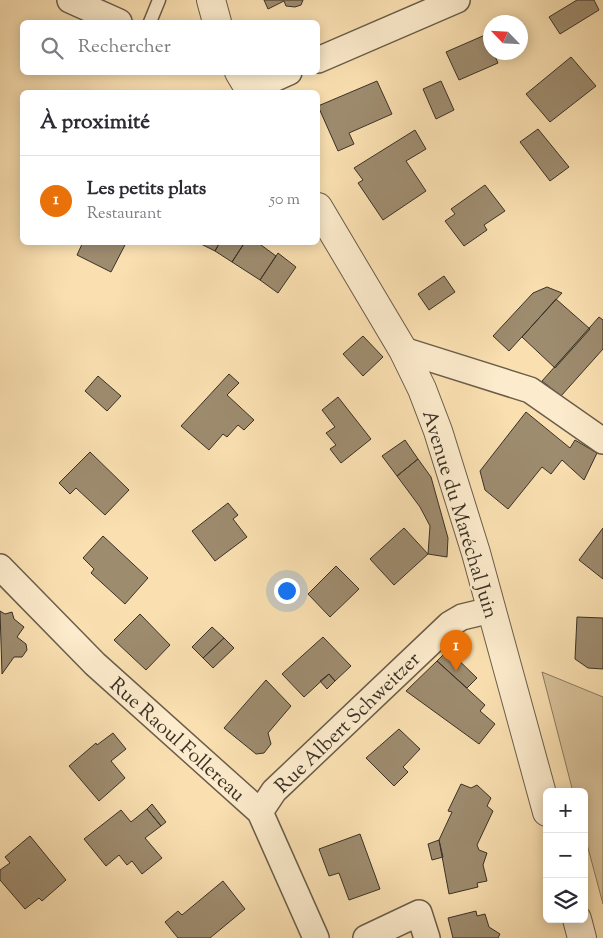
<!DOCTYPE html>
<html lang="fr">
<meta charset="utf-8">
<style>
body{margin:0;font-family:"Sorts Mill Goudy",serif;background:#f7f7f7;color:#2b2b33}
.controls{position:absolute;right:15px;bottom:15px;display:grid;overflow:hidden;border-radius:8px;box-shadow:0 2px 12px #0003}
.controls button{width:45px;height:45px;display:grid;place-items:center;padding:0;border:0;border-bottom:1px solid #e1e1e2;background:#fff;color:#2b2b33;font:25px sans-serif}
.compass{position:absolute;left:483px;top:15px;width:45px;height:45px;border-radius:50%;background:#fff;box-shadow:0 2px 12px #0003;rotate:295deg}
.you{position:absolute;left:286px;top:590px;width:18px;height:18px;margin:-12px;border:4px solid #fff;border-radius:50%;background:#1a73e8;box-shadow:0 0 0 8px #1a73e833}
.badge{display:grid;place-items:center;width:32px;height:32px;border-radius:50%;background:#d93025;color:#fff;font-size:16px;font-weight:700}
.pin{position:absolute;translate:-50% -41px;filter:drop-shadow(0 1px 2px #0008)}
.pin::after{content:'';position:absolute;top:26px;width:18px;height:15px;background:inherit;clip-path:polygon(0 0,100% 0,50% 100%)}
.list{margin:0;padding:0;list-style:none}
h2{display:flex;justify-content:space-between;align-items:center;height:65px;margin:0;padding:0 20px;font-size:21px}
h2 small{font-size:16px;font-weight:400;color:#7c7c81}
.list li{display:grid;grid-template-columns:32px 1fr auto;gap:15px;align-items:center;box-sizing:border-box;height:90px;padding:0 20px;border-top:1px solid #e1e1e2}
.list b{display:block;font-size:19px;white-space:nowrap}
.list p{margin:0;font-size:16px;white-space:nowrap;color:#7c7c81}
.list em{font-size:16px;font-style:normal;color:#7c7c81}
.icon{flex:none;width:28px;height:28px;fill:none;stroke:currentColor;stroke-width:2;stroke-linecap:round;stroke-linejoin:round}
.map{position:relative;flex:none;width:603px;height:938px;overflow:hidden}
.search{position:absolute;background:#fff;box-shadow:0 2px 12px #0003;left:20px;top:20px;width:300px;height:55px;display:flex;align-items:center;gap:12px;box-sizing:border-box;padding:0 18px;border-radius:8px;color:#7c7c81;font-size:19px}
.panel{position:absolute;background:#fff;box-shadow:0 2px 12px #0003;left:20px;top:90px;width:300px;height:155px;border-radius:8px}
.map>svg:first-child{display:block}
.green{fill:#d9c29a;stroke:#8a7a60}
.building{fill:#9e8c6f;stroke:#3a3127}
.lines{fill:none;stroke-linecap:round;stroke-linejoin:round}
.service-casing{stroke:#6a5d4a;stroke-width:15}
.minor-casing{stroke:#6a5d4a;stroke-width:28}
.tertiary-casing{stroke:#6a5d4a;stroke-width:30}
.service{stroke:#fcebcc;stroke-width:12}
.minor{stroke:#fcebcc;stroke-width:25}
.tertiary{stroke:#fcebcc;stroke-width:28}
.labels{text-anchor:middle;stroke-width:4.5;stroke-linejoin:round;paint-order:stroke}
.street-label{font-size:20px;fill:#3a3127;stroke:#fcebcc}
</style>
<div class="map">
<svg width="603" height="938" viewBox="0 0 603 938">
<rect width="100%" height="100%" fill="#fae0b1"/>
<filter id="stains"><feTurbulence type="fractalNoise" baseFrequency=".004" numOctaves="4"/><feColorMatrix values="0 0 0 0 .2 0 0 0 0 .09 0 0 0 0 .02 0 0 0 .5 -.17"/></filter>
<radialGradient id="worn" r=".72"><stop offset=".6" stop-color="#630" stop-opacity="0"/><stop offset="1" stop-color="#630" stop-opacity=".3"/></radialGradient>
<path class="green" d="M 542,672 L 603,697 L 603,904 L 584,833 L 584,792 L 573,792 Z"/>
<path class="building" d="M 264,0 L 303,0 L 301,5 L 295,7 L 286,6 L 284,1 L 268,9 Z
M 577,0 L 594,0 L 599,10 L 560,34 L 549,17 Z
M 485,35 L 490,52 L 493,52 L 498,63 L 459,80 L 446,52 Z
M 571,57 L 596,86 L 550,122 L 526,94 Z
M 377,81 L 392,114 L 349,133 L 354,144 L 338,151 L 318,106 Z
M 441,81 L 454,110 L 436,119 L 423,89 Z
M 538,129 L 569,167 L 550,181 L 520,142 Z
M 415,130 L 426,149 L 406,161 L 426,191 L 383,220 L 358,183 L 363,180 L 354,168 Z
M 485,185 L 505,211 L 484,225 L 487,230 L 464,246 L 445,221 L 455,214 L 451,209 Z
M 83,242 L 120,242 L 125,245 L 111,272 L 77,255 Z
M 197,242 L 220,242 L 215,251 Z
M 220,242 L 245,242 L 232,262 L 215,251 Z
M 245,242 L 257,242 L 276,256 L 260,280 L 232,262 Z
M 278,253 L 296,267 L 278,293 L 260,280 Z
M 444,276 L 455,292 L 429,310 L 418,294 Z
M 547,287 L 562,293 L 509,351 L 493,336 L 533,293 Z
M 556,299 L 590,329 L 555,368 L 522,337 Z
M 599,317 L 603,320 L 603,349 L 561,396 L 542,381 Z
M 363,336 L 383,357 L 363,376 L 343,354 Z
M 229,374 L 239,383 L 227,395 L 254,420 L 244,430 L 238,425 L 227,437 L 223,434 L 209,450 L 181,426 Z
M 98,376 L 121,396 L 107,411 L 85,391 Z
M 338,397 L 371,439 L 341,463 L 330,449 L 336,445 L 326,433 L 335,427 L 322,410 Z
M 526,412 L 570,448 L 575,440 L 597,453 L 584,480 L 562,460 L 551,474 L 542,467 L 508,509 L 485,490 L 480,471 Z
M 405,440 L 418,459 L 397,476 L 382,456 Z
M 90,452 L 129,490 L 105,515 L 76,488 L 70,494 L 59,483 Z
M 418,459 L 431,477 L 448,538 L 447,557 L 428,554 L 430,526 L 420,507 L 397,476 Z
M 228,503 L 238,515 L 233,519 L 247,537 L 215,561 L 192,531 Z
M 404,528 L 428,554 L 394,585 L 370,559 Z
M 603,528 L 603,579 L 579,560 Z
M 103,536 L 148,578 L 125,604 L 91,573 L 94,569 L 83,558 Z
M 336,566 L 359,589 L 330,617 L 308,594 Z
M 0,611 L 5,614 L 12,612 L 14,619 L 24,627 L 17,637 L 26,644 L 27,650 L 22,657 L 14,657 L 2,674 Z
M 140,614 L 170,645 L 146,670 L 114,640 Z
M 577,617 L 603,618 L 603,669 L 588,668 L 575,659 Z
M 212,627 L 224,638 L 203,658 L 192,647 Z
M 323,637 L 351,666 L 335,681 L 329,674 L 304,697 L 282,674 Z
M 224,638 L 234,648 L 213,668 L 203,658 Z
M 448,650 L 477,678 L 467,688 L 437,661 Z
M 437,661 L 485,705 L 480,711 L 495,724 L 479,744 L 406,691 Z
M 329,674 L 335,681 L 327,689 L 320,681 Z
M 266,680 L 291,706 L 268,733 L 271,744 L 264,753 L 256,754 L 224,728 Z
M 399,729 L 420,749 L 403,767 L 408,772 L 394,786 L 366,758 Z
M 113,733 L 126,749 L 111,761 L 125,778 L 99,801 L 69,766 L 96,743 L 97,745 Z
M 461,784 L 471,788 L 477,785 L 491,798 L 487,806 L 493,811 L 477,845 L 479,850 L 487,853 L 483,865 L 487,881 L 477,883 L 478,887 L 449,894 L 439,840 L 452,812 L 448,811 Z
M 152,804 L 166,822 L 161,826 L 147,809 Z
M 147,809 L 161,826 L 145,838 L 162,858 L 142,874 L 132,861 L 127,865 L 119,855 L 106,866 L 84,839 L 121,810 L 131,822 Z
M 360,834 L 380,889 L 349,900 L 339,873 L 329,876 L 319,849 Z
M 30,836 L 66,880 L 42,901 L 39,898 L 25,909 L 0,880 L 0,870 L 10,863 L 5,857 Z
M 439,840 L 443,857 L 432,860 L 428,844 Z
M 223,881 L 245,909 L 210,938 L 178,938 L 165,922 L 178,911 L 182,915 Z
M 476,911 L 477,916 L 485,914 L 489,927 L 500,934 L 498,938 L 453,938 L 448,918 Z"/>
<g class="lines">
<g class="service-casing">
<path id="service" d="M 150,22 L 159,0"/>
</g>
<g class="minor-casing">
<path id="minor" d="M 70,0 L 119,22
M 318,60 L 457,0
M 249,90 L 289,72
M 403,350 L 530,390 L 603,441
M 0,567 L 95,664 L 260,812 L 316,938
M 260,812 L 274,791 L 450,624 L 462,617 L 491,610
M 366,938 L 419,913 L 427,938"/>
</g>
<g class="tertiary-casing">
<path id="tertiary" d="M 211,0 L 217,22
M 239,72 L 251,92
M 318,207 L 403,350 L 422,389 L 438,431 L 476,553 L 547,812
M 577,919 L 582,938"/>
</g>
<use href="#service" class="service"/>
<use href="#minor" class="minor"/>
<use href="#tertiary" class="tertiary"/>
</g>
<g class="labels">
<g class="street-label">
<text transform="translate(461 514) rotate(73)" y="7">Avenue du Maréchal Juin</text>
<text transform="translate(347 722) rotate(-44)" y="7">Rue Albert Schweitzer</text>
<text transform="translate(178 739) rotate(42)" y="7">Rue Raoul Follereau</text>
</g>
</g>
<rect width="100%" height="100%" filter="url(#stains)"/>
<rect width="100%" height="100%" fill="url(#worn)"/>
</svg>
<div class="controls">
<button>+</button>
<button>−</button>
<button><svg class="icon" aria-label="layers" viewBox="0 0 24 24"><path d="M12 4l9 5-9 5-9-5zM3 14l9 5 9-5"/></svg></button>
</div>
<svg class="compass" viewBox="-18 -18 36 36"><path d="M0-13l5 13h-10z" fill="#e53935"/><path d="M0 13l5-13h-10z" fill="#7c7c81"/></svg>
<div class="you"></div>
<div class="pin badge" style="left:456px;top:671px;background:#e8710a">1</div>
<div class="search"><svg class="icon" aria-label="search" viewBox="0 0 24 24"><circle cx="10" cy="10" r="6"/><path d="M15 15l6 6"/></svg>Rechercher</div>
<section class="panel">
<h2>À proximité<small></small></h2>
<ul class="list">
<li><span class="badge" style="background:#e8710a">1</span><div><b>Les petits plats</b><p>Restaurant</p></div><em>50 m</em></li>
</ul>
</section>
</div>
